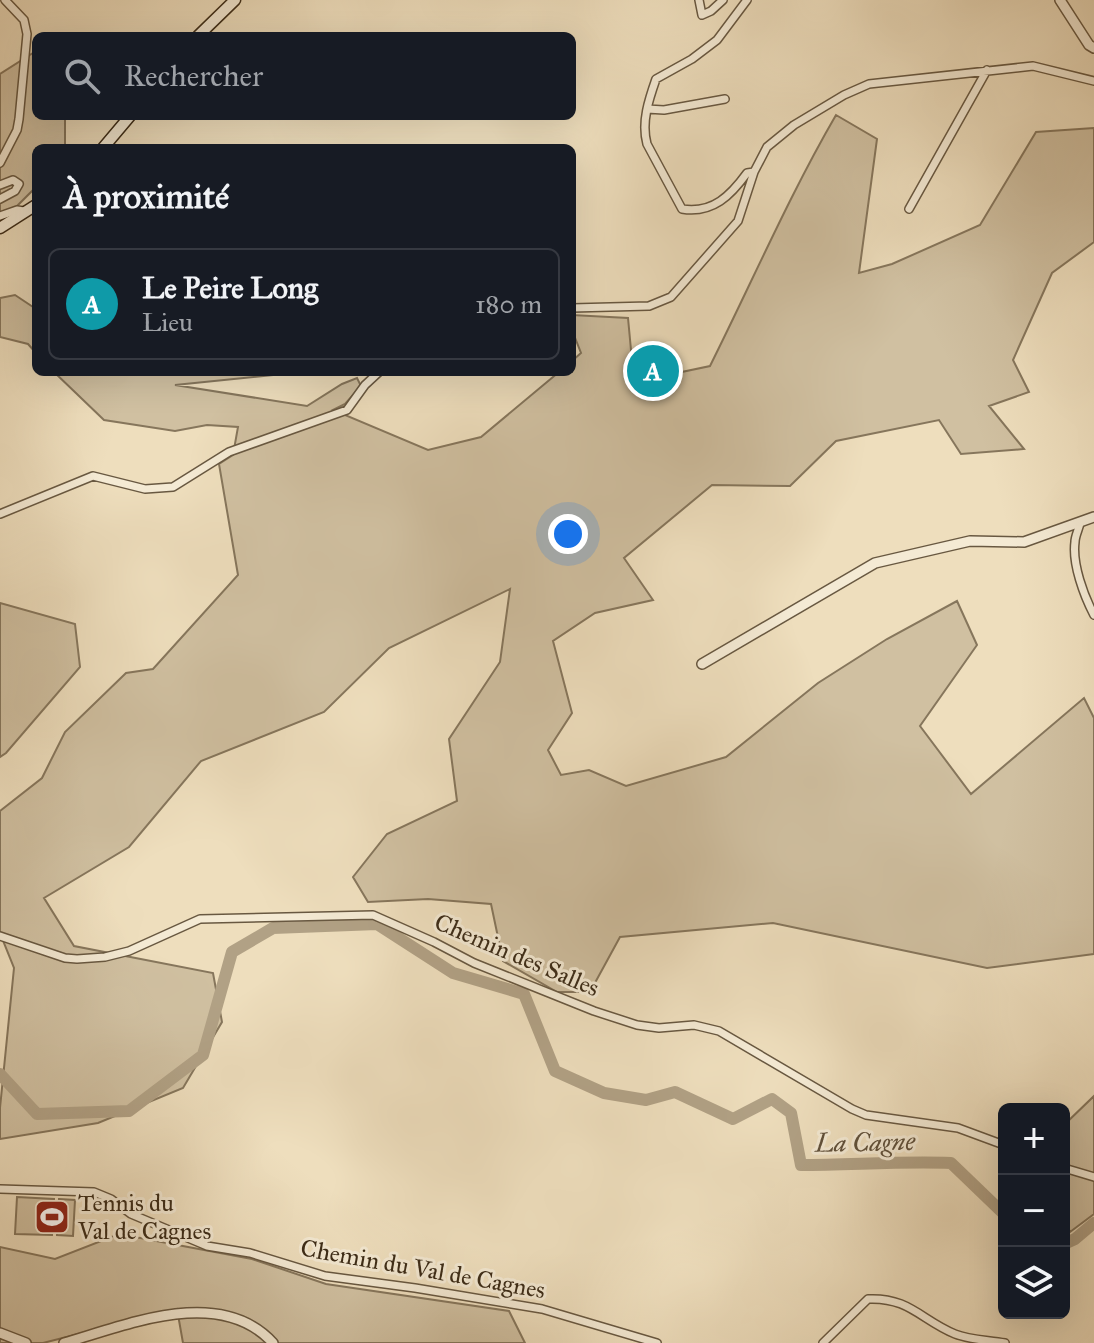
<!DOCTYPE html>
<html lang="fr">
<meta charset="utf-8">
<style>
body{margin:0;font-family:"IM FELL Great Primer",serif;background:#20242c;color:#f1f3f6}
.controls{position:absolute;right:24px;bottom:24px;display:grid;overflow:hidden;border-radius:12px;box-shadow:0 8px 32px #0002}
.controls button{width:72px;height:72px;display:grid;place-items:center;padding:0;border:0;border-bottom:2px solid #363941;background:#171b24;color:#f1f3f6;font:40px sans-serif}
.you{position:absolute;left:568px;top:534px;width:28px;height:28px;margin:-20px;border:6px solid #fff;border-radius:50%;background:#1a73e8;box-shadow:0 0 0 12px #1a73e833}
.badge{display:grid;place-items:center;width:52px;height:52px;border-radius:50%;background:#c59692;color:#fff;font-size:26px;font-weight:700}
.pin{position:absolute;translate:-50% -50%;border:4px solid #fff;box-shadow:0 2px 8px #0006}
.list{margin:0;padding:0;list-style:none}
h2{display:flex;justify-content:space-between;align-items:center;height:104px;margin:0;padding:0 32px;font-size:34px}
h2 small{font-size:26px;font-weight:400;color:#9ea1a6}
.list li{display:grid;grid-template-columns:52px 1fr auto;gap:24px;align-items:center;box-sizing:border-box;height:112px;margin:0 16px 16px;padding:0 16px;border:2px solid #363941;border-radius:12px}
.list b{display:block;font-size:30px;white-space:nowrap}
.list p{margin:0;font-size:26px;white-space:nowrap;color:#9ea1a6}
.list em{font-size:26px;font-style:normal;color:#9ea1a6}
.icon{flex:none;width:44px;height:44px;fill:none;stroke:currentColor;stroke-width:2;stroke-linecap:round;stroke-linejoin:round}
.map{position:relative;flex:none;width:1094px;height:1343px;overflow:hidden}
.search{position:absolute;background:#171b24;box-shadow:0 8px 32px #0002;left:32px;top:32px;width:544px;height:88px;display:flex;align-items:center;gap:20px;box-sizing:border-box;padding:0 28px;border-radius:12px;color:#9ea1a6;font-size:30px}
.panel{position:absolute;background:#171b24;box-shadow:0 8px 32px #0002;left:32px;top:144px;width:544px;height:232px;border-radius:12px}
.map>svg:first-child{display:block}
.green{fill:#d0c0a1;stroke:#86765c;stroke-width:2}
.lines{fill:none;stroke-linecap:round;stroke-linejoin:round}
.river{stroke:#b1a185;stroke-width:12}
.minor-casing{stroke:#685841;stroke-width:10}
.tertiary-casing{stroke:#685841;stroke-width:12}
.secondary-casing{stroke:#3c2c18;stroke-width:13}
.minor{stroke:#f4ead4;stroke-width:7}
.tertiary{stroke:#f4ead4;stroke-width:9}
.secondary{stroke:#f4ead4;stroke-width:10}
.labels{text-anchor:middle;stroke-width:6;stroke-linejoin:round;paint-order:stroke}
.street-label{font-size:24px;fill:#3c2c18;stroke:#f4ead4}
.poi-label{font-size:24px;fill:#3c2c18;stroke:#f4ead4;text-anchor:start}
.water-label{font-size:26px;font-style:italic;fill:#5f4f39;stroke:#f4ead4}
</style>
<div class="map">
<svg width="1094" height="1343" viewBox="0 0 1094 1343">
<rect width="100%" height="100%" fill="#eedebd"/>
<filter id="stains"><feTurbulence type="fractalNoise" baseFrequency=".0025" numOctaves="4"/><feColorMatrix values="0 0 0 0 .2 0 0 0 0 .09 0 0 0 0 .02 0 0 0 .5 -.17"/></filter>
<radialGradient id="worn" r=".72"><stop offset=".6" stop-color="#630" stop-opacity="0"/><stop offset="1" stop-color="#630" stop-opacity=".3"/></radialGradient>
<path class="green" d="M 36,51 L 36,116 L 65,116 L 65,148 L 36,148 L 36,187 L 0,223 L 0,74 Z
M 836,115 L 877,139 L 859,273 L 892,264 L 980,225 L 1036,132 L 1094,128 L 1094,242 L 1052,273 L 1013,360 L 1029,392 L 989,406 L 1024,449 L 961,454 L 939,420 L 836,441 L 790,486 L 712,485 L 624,558 L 653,600 L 595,613 L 553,641 L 572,713 L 548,750 L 561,775 L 589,770 L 626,786 L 726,757 L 818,683 L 887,639 L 957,601 L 977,645 L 920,726 L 971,794 L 1084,698 L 1094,718 L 1094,954 L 987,968 L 773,923 L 620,937 L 590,992 L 557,992 L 503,961 L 491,904 L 428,899 L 368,902 L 353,877 L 387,834 L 457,801 L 449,739 L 500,662 L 510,589 L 389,648 L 324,712 L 201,761 L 129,847 L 44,898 L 74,946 L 213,973 L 222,1022 L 183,1088 L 98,1123 L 0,1139 L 0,1108 L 14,968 L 0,933 L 0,811 L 42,778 L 65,732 L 126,673 L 153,669 L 238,575 L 219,464 L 233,455 L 238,427 L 207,425 L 175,431 L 104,420 L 54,372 L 302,372 L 175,385 L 307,406 L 342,384 L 357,378 L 361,386 L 345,404 L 333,410 L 428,450 L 481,437 L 559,372 L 572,372 L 572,361 L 581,353 L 572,330 L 572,315 L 628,318 L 634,382 L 710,366 C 752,282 789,196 836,115 Z
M 15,295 L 36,309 L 36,353 L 28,344 L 0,337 L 0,298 Z
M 0,603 L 75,624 L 80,667 L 6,753 L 0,757 Z
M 1094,1096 L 1094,1214 L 1070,1232 L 1064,1218 L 1064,1125 Z
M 17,1197 L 54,1199 L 52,1235 L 15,1234 Z
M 59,1199 L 75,1200 L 73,1236 L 57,1235 Z
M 119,1234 L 252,1259 L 326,1284 L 509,1311 L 525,1343 L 183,1343 L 177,1309 L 43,1343 L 0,1343 L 0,1247 L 55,1259 Z"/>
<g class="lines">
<path class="river" d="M 0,1074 L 37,1114 L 129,1111 L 203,1055 L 232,952 L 273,928 L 377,924 L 453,973 L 524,994 L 555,1071 L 604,1093 L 646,1100 L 675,1092 L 733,1119 L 772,1099 L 791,1113 L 801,1165 C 851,1165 901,1161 951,1163 L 1004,1214
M 1064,1244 L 1075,1239 L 1094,1223"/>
<g class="minor-casing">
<path id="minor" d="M 699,0 L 702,15 L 711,11 L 723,0
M 747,0 L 717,40 L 692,59 L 656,79 C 649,99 641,122 647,144 L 682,209 C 713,214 731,195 747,173 L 754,172 L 767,147 L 794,125 L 844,95 L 869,84 L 1033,66 L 1094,81
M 647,109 L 664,110 L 725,99
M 0,163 L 17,130 L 19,119 L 27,34 L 24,20 L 5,0
M 0,185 L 13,180 L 19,184 L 15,191 L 0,199
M 909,209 L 987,70
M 0,216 L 17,210 L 24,211
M 572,308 L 649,306 L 671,297 L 738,221 L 754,172
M 0,514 L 93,476 L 145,489 L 173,487 L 229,452 L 347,410 L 365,385 L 379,372
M 1080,523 C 1079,529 1075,536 1075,542 C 1072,564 1084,596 1094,615
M 0,936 L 65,958 L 77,959 L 105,957 L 129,951 L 200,919 L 373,915 L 434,942 L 474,963 L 594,1011 L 637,1025 L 659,1028 L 694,1025 L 719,1031 L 852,1109 L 866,1115 L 958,1128 L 1004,1145
M 1064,1168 L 1094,1177
M 0,1189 L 94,1192 L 111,1199 L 131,1214 L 207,1246 L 250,1253 L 325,1276 L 415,1288 L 542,1309 L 657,1343
M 823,1343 L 868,1299 C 909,1297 921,1320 955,1334 C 970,1340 989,1340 1005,1343"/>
</g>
<g class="tertiary-casing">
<path id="tertiary" d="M 1060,0 L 1089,45 L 1094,48
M 702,664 L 875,563 L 970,541 L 1024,542 L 1094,517
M 0,1333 L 26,1343
M 64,1343 C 127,1325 220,1285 273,1343"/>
</g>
<g class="secondary-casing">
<path id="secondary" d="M 198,36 L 235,0
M 103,148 L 130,116
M 0,228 L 36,205"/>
</g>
<use href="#minor" class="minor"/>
<use href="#tertiary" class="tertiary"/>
<use href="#secondary" class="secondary"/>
</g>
<defs>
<g id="stadium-square" transform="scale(1.8)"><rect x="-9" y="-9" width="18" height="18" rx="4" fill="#8f2418" stroke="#f4ead4"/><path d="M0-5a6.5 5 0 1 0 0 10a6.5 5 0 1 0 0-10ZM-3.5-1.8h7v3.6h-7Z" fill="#fff"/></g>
</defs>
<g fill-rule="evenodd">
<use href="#stadium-square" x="52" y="1217"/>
</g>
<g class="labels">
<g class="street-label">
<text transform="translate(517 955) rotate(23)" y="8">Chemin des Salles</text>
<text transform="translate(423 1269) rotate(10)" y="8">Chemin du Val de Cagnes</text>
</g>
<g class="poi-label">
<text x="78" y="1211">Tennis du<tspan x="78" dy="28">Val de Cagnes</tspan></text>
</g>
<g class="water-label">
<text transform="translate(865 1142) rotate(-1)" y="9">La Cagne</text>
</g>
</g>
<rect width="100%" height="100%" filter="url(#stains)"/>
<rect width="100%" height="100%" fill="url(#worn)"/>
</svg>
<div class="controls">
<button>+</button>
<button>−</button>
<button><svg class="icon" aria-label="layers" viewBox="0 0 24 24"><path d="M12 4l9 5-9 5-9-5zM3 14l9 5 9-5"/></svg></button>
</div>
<div class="you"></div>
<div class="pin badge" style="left:653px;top:371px;background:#0f9aa8">A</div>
<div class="search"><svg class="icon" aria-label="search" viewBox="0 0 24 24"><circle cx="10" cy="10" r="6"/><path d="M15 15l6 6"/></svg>Rechercher</div>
<section class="panel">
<h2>À proximité<small></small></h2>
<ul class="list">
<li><span class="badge" style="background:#0f9aa8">A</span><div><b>Le Peire Long</b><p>Lieu</p></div><em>180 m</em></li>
</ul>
</section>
</div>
